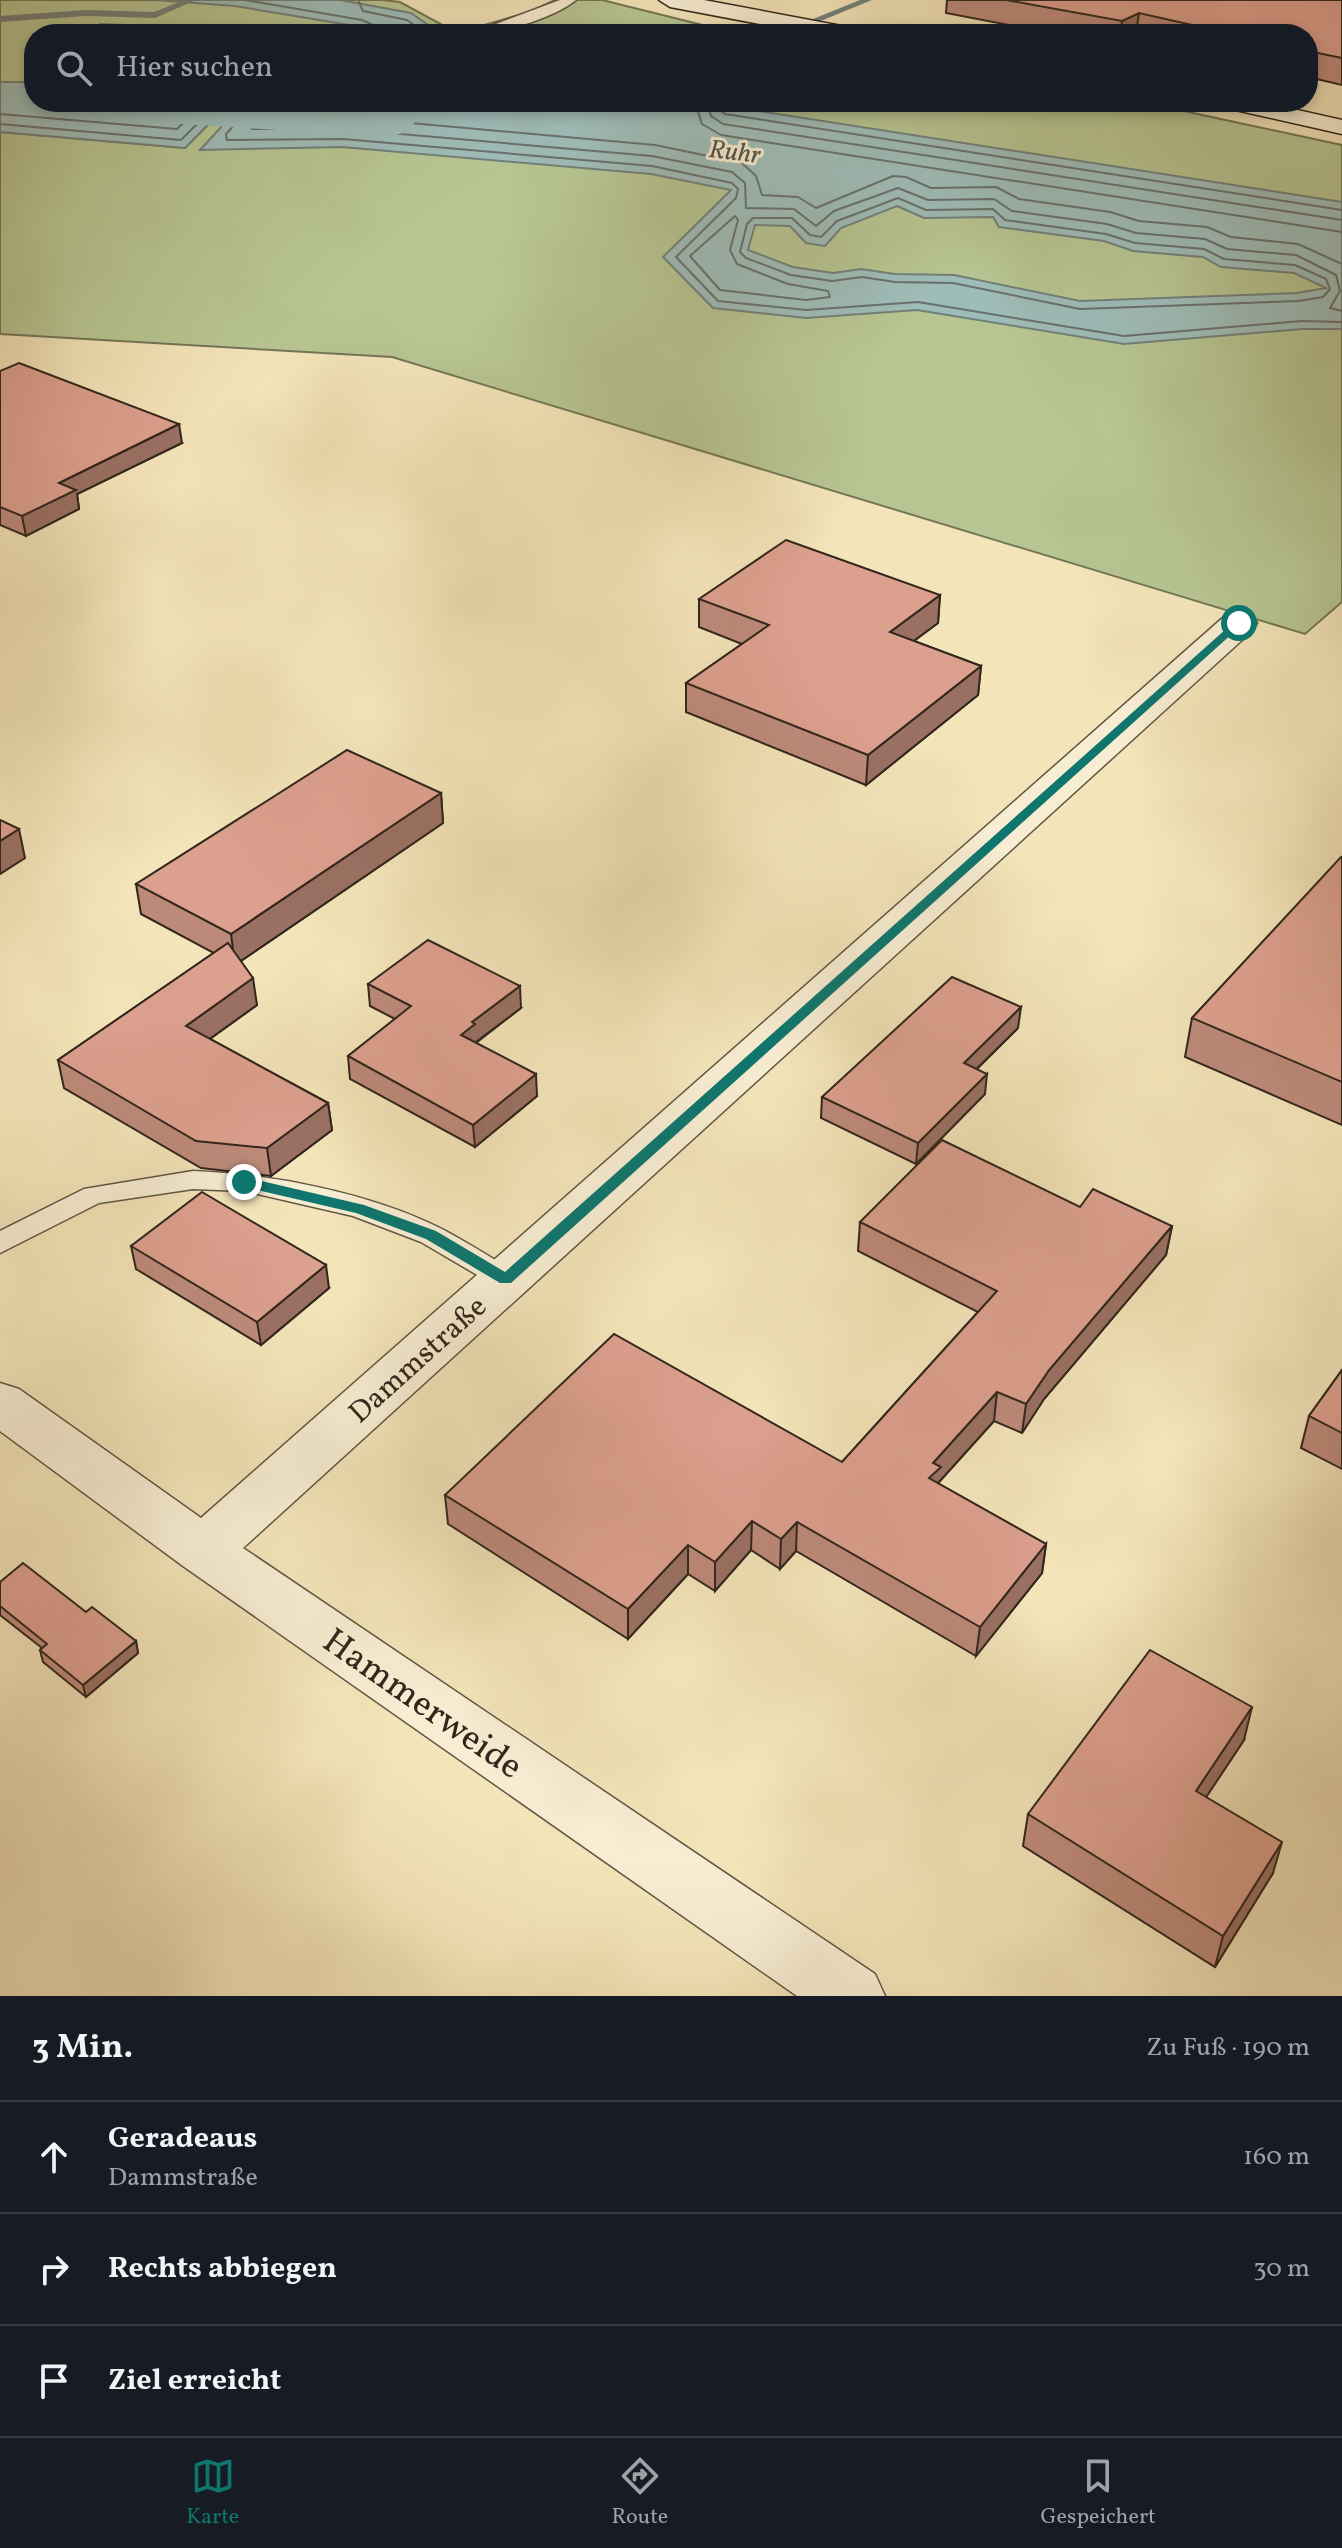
<!DOCTYPE html>
<html lang="de">
<meta charset="utf-8">
<style>
body{margin:0;font-family:Vollkorn,serif;background:#242831;color:#f1f3f6}
.stop{position:absolute;width:24px;height:24px;margin:-18px;border:6px solid #0f766e;border-radius:50%;background:#fff}
.stop.end{background:#0f766e;border-color:#fff;box-shadow:0 2px 8px #0008}
.list{margin:0;padding:0;list-style:none}
h2{display:flex;justify-content:space-between;align-items:center;height:104px;margin:0;padding:0 32px;font-size:34px}
h2 small{font-size:26px;font-weight:400;color:#9ea1a6}
.list li{display:grid;grid-template-columns:52px 1fr auto;gap:24px;align-items:center;box-sizing:border-box;height:112px;padding:0 32px;border-top:2px solid #363941}
.list b{display:block;font-size:30px;white-space:nowrap}
.list p{margin:0;font-size:26px;white-space:nowrap;color:#9ea1a6}
.list em{font-size:26px;font-style:normal;color:#9ea1a6}
.icon{flex:none;width:44px;height:44px;fill:none;stroke:currentColor;stroke-width:2;stroke-linecap:round;stroke-linejoin:round}
.map{position:relative;flex:none;width:1342px;height:1996px;overflow:hidden}
.search{position:absolute;background:#171b24;box-shadow:0 4px 12px #0003;left:24px;right:24px;top:24px;height:88px;display:flex;align-items:center;gap:20px;box-sizing:border-box;padding:0 28px;border-radius:32px;color:#9ea1a6;font-size:30px}
.sheet{height:440px;background:#171b24}
nav{display:flex;justify-content:space-around;align-items:center;box-sizing:border-box;height:112px;border-top:2px solid #363941;background:#171b24;font-size:22px;color:#9ea1a6}
nav a{display:grid;justify-items:center;gap:4px}
nav .on{color:#0f766e}
.map>svg:first-child{display:block}
.green{fill:#b7c592;stroke:#747657;stroke-width:2}
.water{fill:#9ebcb8;stroke:#72807a;stroke-width:2;fill-rule:evenodd}
.lines{fill:none;stroke-linecap:round;stroke-linejoin:round}
.shore{stroke:#68716a;stroke-width:2}
.stream{fill:#72807a;fill-rule:evenodd}
.river{fill:#9ebcb8;fill-rule:evenodd}
.lane-casing{stroke:#625643;stroke-width:3}
.street-casing{stroke:#625643;stroke-width:3}
.secondary-casing{stroke:#31261c;stroke-width:3}
.lane{fill:#f7edd2;fill-rule:evenodd}
.street{fill:#f7edd2;fill-rule:evenodd}
.secondary{fill:#f7edd2;fill-rule:evenodd}
.wall{fill:#bd8a7a;stroke:#31261c;stroke-width:2}
.shaded-wall{fill:#9a7063;stroke:#31261c;stroke-width:2}
.building{fill:#dca08e;stroke:#31261c;stroke-width:2}
.route{fill:#0f766e}
.labels{text-anchor:middle;stroke-width:6;stroke-linejoin:round;paint-order:stroke}
.far-water-label{font-size:26px;font-style:italic;fill:#52534b;stroke:#f7edd2}
.street-label{font-size:30px;fill:#31261c;stroke:#f7edd2}
.near-street-label{font-size:36px;fill:#31261c;stroke:#f7edd2}
</style>
<div class="map">
<svg width="1342" height="1996" viewBox="0 0 1342 1996">
<rect width="100%" height="100%" fill="#f3e4b9"/>
<filter id="stains"><feTurbulence type="fractalNoise" baseFrequency=".0025" numOctaves="4"/><feColorMatrix values="0 0 0 0 .2 0 0 0 0 .09 0 0 0 0 .02 0 0 0 .5 -.17"/></filter>
<radialGradient id="worn" r=".72"><stop offset=".6" stop-color="#630" stop-opacity="0"/><stop offset="1" stop-color="#630" stop-opacity=".3"/></radialGradient>
<path class="green" d="M 0,0 L 383,0 L 400,2 L 457,33 L 529,12 L 555,0 L 602,0 L 739,34 L 34,34 L 34,82 L 0,82 Z
M 231,102 L 1142,102 L 1342,145 L 1342,602 L 1305,634 L 392,357 L 0,334 L 0,132 L 185,148 Z"/>
<path class="water" d="M 155,0 L 340,0 L 411,13 L 441,34 L 375,34 L 361,27 L 235,6 Z
M 100,24 L 175,27 L 173,30 L 216,32 L 89,34 Z
M 34,82 L 34,102 L 230,102 L 185,148 L 0,132 L 0,82 Z
M 244,102 L 708,103 L 1342,202 L 1342,329 L 1303,329 L 1124,344 L 917,310 L 806,318 L 713,308 L 663,257 L 731,190 L 651,174 L 342,147 L 200,150 ZM 897,206 L 924,218 L 993,217 L 999,227 L 1104,241 L 1133,251 L 1203,257 L 1221,267 L 1294,273 L 1326,288 L 1297,293 L 1080,301 L 954,275 L 895,274 L 861,269 L 833,273 L 793,267 L 748,250 L 755,225 L 790,226 L 806,243 L 825,246 L 841,228 Z"/>
<g class="lines">
<path class="shore" d="M 245,0 L 362,20 L 373,25 L 376,34
M 358,0 L 363,11 L 407,20 L 427,34
M 56,102 L 59,107 L 172,117 L 188,102
M 250,102 L 248,110 L 226,134 L 227,140 L 343,139 L 652,166 L 732,183 L 738,189 L 736,198 L 676,257 L 718,301 L 806,310 L 918,302 L 1124,336 L 1302,321 L 1342,322
M 260,102 L 258,112 L 249,124 L 252,129 L 343,129 L 652,156 L 732,172 L 745,183 L 746,208 L 794,209 L 816,226 L 834,211 L 898,188 L 928,200 L 994,199 L 1012,211 L 1107,224 L 1136,233 L 1205,239 L 1227,249 L 1296,255 L 1336,275 L 1340,291 L 1330,308 L 1342,311
M 272,102 L 271,113 L 274,116 L 344,117 L 655,145 L 742,163 L 756,176 L 762,195 L 798,197 L 816,208 L 893,176 L 906,177 L 931,188 L 996,187 L 1019,199 L 1110,212 L 1139,221 L 1207,227 L 1231,237 L 1298,244 L 1342,264
M 695,102 L 702,124 L 721,135 L 1342,232
M 707,102 L 711,116 L 723,124 L 1342,220
M 717,102 L 718,109 L 725,114 L 1342,210
M 0,114 L 177,129 L 205,102
M 0,124 L 181,140 L 219,102
M 898,198 L 926,210 L 993,209 L 1005,220 L 1106,234 L 1135,243 L 1204,249 L 1224,259 L 1295,265 L 1326,279 L 1330,289 L 1323,297 L 1298,301 L 1080,309 L 953,283 L 895,282 L 862,277 L 832,281 L 791,275 L 746,258 L 740,252 L 747,224 L 753,218 L 792,218 L 810,235 L 821,237 L 837,221 Z
M 735,216 L 738,220 L 730,250 L 737,264 L 788,284 L 828,291 L 830,297 L 806,300 L 720,290 L 690,256 Z"/>
<path class="stream" d="M 184,0 L 196,0 L 155,18 L 85,16 L 0,22 L 0,16 L 85,10 L 154,12 Z
M 860,0 L 872,0 L 789,34 L 776,34 Z"/>
<path class="river" d="M 92,102 L 391,102 L 408,106 L 417,119 L 408,132 L 387,137 L 121,120 L 100,115 Z"/>
<g class="lane-casing">
<path id="lane" d="M 560,0 L 576,0 C 552,19 500,34 469,34 Z
M 193,1171 C 272,1174 370,1193 442,1229 C 467,1242 491,1258 516,1272 L 520,1279 L 516,1286 L 506,1289 L 496,1286 L 421,1242 L 353,1216 L 244,1191 L 193,1189 L 99,1203 L 0,1253 L 0,1231 L 84,1189 Z"/>
</g>
<g class="street-casing">
<path id="street" d="M 1239,612 L 1252,615 L 1257,623 L 1252,631 L 243,1548 L 875,1974 L 885,1996 L 797,1996 L 183,1566 L 0,1431 L 0,1383 L 19,1389 L 201,1518 L 1226,615 Z"/>
</g>
<g class="secondary-casing">
<path id="secondary" d="M 659,0 L 704,0 L 847,27 L 858,34 L 812,34 L 670,7 Z
M 1218,102 L 1262,102 L 1342,120 L 1342,134 L 1222,107 Z"/>
</g>
<use href="#lane" class="lane"/>
<use href="#street" class="street"/>
<use href="#secondary" class="secondary"/>
</g>
<path class="wall" d="M 947,0 L 1342,0 L 1342,85 L 1308,77 L 1308,34 L 1056,34 L 946,13 Z
M 0,371 L 182,443 L 77,494 L 79,509 L 26,536 L 0,525 Z
M 940,595 L 938,623 L 914,641 L 981,666 L 978,695 L 866,785 L 686,712 L 686,683 L 742,644 L 699,627 L 699,599 Z
M 441,793 L 443,823 L 241,961 L 257,1005 L 210,1039 L 328,1103 L 332,1130 L 271,1176 L 201,1168 L 64,1088 L 58,1060 L 214,953 L 141,914 L 136,884 Z
M 1342,857 L 1342,1125 L 1185,1057 L 1192,1018 Z
M 368,984 L 521,1008 L 476,1043 L 537,1096 L 475,1147 L 350,1079 L 348,1056 L 395,1019 L 370,1006 Z
M 1018,1028 L 977,1069 L 985,1094 L 916,1164 L 821,1118 L 822,1097 Z
M 1080,1207 L 1172,1226 L 1166,1255 L 1044,1399 L 1022,1433 L 994,1421 L 939,1482 L 939,1484 L 1046,1544 L 1042,1573 L 976,1656 L 796,1551 L 780,1569 L 751,1550 L 715,1591 L 688,1574 L 628,1639 L 448,1524 L 445,1495 L 842,1462 L 978,1312 L 858,1251 L 860,1222 Z
M 131,1246 L 329,1288 L 261,1345 L 136,1269 Z
M 1342,1370 L 1342,1469 L 1301,1448 L 1309,1416 Z
M 0,1582 L 86,1612 L 136,1641 L 138,1653 L 86,1697 L 43,1662 L 40,1650 L 42,1648 L 0,1615 Z
M 1244,1740 L 1206,1797 L 1273,1873 L 1215,1967 L 1023,1846 L 1028,1814 Z"/>
<path class="shaded-wall" d="M 1139,13 L 1136,34 L 1121,34 L 1122,21 Z
M 179,424 L 182,443 L 77,494 L 79,509 L 26,536 L 22,516 L 59,483 Z
M 940,595 L 938,623 L 888,660 L 890,632 Z
M 981,666 L 978,695 L 866,785 L 868,755 Z
M 441,793 L 443,823 L 235,965 L 231,934 Z
M 19,829 L 25,858 L 0,874 L 0,841 Z
M 253,978 L 257,1005 L 190,1053 L 186,1026 Z
M 520,986 L 521,1008 L 476,1042 L 477,1046 L 461,1035 L 472,1022 Z
M 1021,1007 L 1018,1028 L 962,1083 L 964,1063 Z
M 536,1074 L 537,1096 L 475,1147 L 473,1125 Z
M 987,1074 L 985,1094 L 916,1164 L 918,1143 Z
M 328,1103 L 332,1130 L 271,1176 L 267,1148 Z
M 1172,1226 L 1166,1255 L 1044,1399 L 1022,1433 L 1026,1404 L 1049,1370 Z
M 326,1265 L 329,1288 L 261,1345 L 257,1322 Z
M 997,1392 L 994,1421 L 939,1482 L 938,1496 L 929,1478 L 933,1463 Z
M 752,1521 L 751,1550 L 715,1591 L 715,1562 Z
M 797,1522 L 796,1551 L 780,1569 L 781,1539 Z
M 1046,1544 L 1042,1573 L 976,1656 L 980,1627 Z
M 688,1545 L 688,1574 L 628,1639 L 628,1609 Z
M 136,1641 L 138,1653 L 86,1697 L 83,1685 Z
M 1252,1707 L 1244,1740 L 1189,1823 L 1196,1791 Z
M 1282,1842 L 1273,1873 L 1215,1967 L 1223,1936 Z"/>
<path class="building" d="M 1006,0 L 1342,0 L 1342,58 L 1308,51 L 1308,34 L 1232,34 L 1139,13 L 1122,21 Z
M 19,363 L 179,424 L 59,483 L 76,490 L 22,516 L 0,507 L 0,371 Z
M 786,540 L 940,595 L 890,632 L 981,666 L 868,755 L 686,683 L 769,625 L 699,599 Z
M 347,750 L 441,793 L 231,934 L 136,884 Z
M 0,820 L 19,829 L 0,841 Z
M 1341,857 L 1342,857 L 1342,1082 L 1192,1018 Z
M 428,940 L 520,986 L 472,1022 L 475,1024 L 461,1035 L 536,1074 L 473,1125 L 348,1056 L 411,1006 L 368,984 Z
M 228,943 L 253,978 L 186,1026 L 328,1103 L 267,1148 L 196,1141 L 58,1060 Z
M 952,977 L 1021,1007 L 964,1063 L 987,1074 L 918,1143 L 822,1097 Z
M 942,1140 L 1080,1207 L 1093,1189 L 1172,1226 L 1049,1370 L 1026,1404 L 997,1392 L 933,1463 L 941,1467 L 929,1478 L 1046,1544 L 980,1627 L 797,1522 L 781,1539 L 752,1521 L 715,1562 L 688,1545 L 628,1609 L 445,1495 L 614,1334 L 842,1462 L 997,1291 L 860,1222 Z
M 202,1192 L 326,1265 L 257,1322 L 131,1246 Z
M 1342,1370 L 1342,1433 L 1309,1416 Z
M 23,1563 L 86,1612 L 92,1607 L 136,1641 L 83,1685 L 40,1650 L 47,1644 L 0,1606 L 0,1582 Z
M 1150,1650 L 1252,1707 L 1196,1791 L 1282,1842 L 1223,1936 L 1028,1814 Z"/>
<path class="route" d="M 1235,621 L 1244,623 L 511,1283 L 500,1283 L 426,1239 L 356,1213 L 244,1187 L 237,1182 L 244,1177 L 364,1205 L 436,1231 L 505,1272 Z"/>
<g class="labels">
<g class="far-water-label">
<text transform="translate(735 151) rotate(7)" y="9">Ruhr</text>
</g>
<g class="street-label">
<text transform="translate(417 1359) rotate(-42)" y="10">Dammstraße</text>
</g>
<g class="near-street-label">
<text transform="translate(424 1702) rotate(35)" y="13">Hammerweide</text>
</g>
</g>
<rect width="100%" height="100%" filter="url(#stains)"/>
<rect width="100%" height="100%" fill="url(#worn)"/>
</svg>
<div class="stop" style="left:1239px;top:623px"></div>
<div class="stop end" style="left:244px;top:1182px"></div>
<div class="search"><svg class="icon" aria-label="search" viewBox="0 0 24 24"><circle cx="10" cy="10" r="6"/><path d="M15 15l6 6"/></svg>Hier suchen</div>
</div>
<section class="sheet">
<h2>3 Min.<small>Zu Fuß · 190 m</small></h2>
<ul class="list">
<li><svg class="icon" aria-label="ahead" viewBox="0 0 24 24"><path d="M12 20V5M6 11l6-6 6 6"/></svg><div><b>Geradeaus</b><p>Dammstraße</p></div><em>160 m</em></li>
<li><svg class="icon" aria-label="right" viewBox="0 0 24 24"><path d="M7 20v-9h11M14 6l5 5-5 5"/></svg><div><b>Rechts abbiegen</b></div><em>30 m</em></li>
<li><svg class="icon" aria-label="arrive" viewBox="0 0 24 24"><path d="M6 21V4h12l-3 4 3 4H6"/></svg><div><b>Ziel erreicht</b></div></li>
</ul>
</section>
<nav>
<a class="on"><svg class="icon" aria-label="map" viewBox="0 0 24 24"><path d="M3 6l6-2 6 2 6-2v14l-6 2-6-2-6 2zM9 4v14M15 6v14"/></svg>Karte</a>
<a><svg class="icon" aria-label="directions" viewBox="0 0 24 24"><path d="M12 3l9 9-9 9-9-9zM9 14v-3h6M13 9l2 2-2 2"/></svg>Route</a>
<a><svg class="icon" aria-label="saved" viewBox="0 0 24 24"><path d="M7 4h10v16l-5-4-5 4z"/></svg>Gespeichert</a>
</nav>
